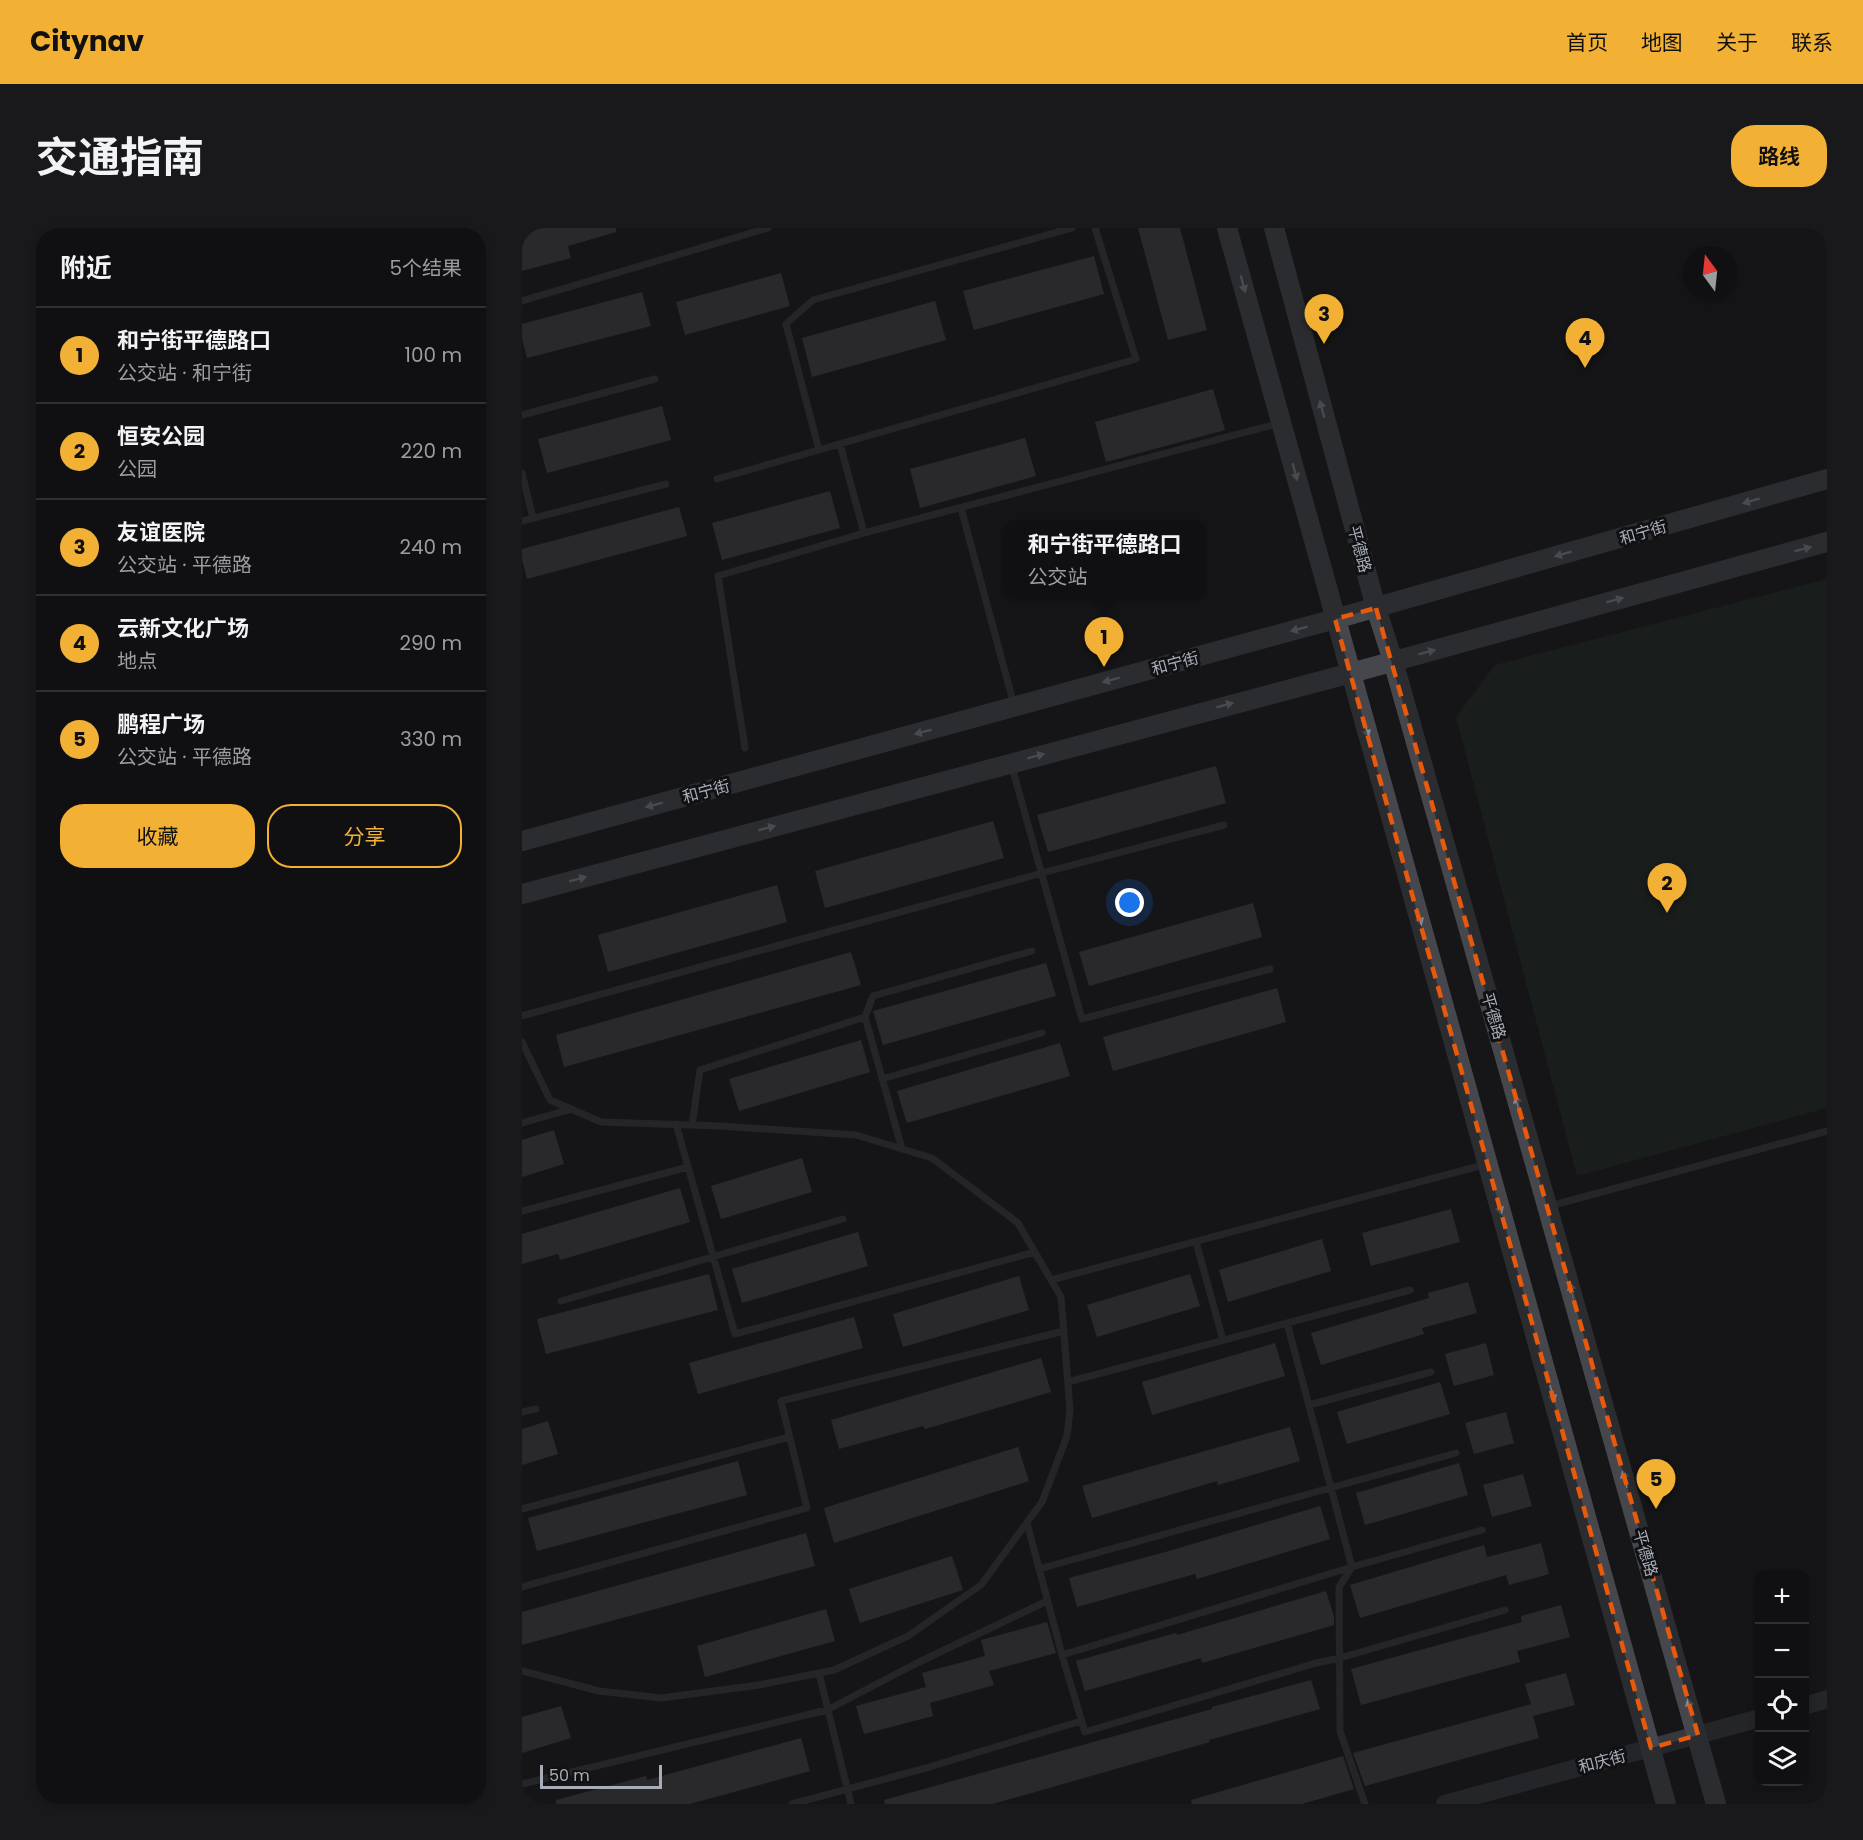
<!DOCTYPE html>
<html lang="zh">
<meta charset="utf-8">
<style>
body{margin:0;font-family:Poppins,"Noto Sans SC",sans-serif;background:#19191b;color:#f1f3f6}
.controls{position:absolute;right:18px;bottom:18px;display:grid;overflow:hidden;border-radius:12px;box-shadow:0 3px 9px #0003}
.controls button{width:54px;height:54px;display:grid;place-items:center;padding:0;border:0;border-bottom:2px solid #303032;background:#101012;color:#f1f3f6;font:30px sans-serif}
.compass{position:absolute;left:1161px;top:18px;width:54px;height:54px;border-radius:50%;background:#101012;box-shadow:0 3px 9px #0003;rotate:345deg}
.scale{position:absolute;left:18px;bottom:15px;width:122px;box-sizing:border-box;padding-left:6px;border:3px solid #a8adb8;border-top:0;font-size:16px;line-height:21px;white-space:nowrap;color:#a8adb8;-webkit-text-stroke:4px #111113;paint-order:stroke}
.you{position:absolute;left:608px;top:675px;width:21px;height:21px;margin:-15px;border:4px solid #fff;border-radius:50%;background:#1a73e8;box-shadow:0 0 0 9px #1a73e833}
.badge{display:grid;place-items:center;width:39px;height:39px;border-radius:50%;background:#f2b134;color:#111;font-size:20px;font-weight:700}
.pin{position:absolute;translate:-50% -50px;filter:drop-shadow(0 2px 3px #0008)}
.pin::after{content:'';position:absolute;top:32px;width:21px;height:18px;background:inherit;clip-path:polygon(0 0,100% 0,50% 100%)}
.popup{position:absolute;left:482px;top:292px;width:201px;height:78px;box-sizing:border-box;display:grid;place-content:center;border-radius:12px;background:#101012;filter:drop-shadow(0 2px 4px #0005);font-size:20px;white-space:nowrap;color:#9c9d9f}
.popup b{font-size:22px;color:#f1f3f6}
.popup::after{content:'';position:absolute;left:50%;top:100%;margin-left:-12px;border:12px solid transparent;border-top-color:#101012}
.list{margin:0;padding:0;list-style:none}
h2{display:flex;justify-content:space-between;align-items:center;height:78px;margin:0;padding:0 24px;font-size:26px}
h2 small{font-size:20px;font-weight:400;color:#9c9d9f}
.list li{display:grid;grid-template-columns:39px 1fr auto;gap:18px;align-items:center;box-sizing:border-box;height:96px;padding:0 24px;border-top:2px solid #303032}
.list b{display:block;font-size:22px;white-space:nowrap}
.list p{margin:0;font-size:20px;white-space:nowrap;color:#9c9d9f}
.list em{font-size:20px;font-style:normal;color:#9c9d9f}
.actions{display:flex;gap:12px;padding:18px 24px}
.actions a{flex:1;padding:14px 0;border:2px solid #f2b134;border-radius:24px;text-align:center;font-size:21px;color:#f2b134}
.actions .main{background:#f2b134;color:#111}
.icon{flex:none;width:33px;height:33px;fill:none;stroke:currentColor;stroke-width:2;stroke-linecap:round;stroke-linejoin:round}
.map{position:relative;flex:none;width:1305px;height:1576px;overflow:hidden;border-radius:24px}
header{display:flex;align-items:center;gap:36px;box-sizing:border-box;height:84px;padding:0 30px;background:#f2b134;color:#111}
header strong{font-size:28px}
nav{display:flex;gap:33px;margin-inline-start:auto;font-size:21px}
.intro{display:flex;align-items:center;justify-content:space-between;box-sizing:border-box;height:144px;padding:0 36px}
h1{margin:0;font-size:42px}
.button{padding:15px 27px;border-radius:24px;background:#f2b134;color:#111;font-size:21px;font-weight:700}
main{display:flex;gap:36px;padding:0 36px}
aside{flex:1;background:#101012;border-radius:24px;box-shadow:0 3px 9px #0003}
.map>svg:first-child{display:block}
.green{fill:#1e261f}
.building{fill:#404145}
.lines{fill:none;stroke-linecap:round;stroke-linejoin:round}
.service{stroke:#37383d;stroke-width:7}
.tertiary{stroke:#37383d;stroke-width:18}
.secondary{stroke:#45474d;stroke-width:20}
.oneway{fill:#858993}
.marked{fill:none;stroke:#e8590c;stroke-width:4.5;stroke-dasharray:12 8;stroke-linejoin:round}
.labels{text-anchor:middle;stroke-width:6;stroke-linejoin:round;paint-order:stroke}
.street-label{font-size:16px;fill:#a8adb8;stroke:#111113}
</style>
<header>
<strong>Citynav</strong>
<nav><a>首页</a><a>地图</a><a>关于</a><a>联系</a></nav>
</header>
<div class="intro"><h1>交通指南</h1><a class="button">路线</a></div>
<main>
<aside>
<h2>附近<small>5个结果</small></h2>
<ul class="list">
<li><span class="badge">1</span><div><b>和宁街平德路口</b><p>公交站 · 和宁街</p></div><em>100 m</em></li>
<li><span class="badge">2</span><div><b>恒安公园</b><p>公园</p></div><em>220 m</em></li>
<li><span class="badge">3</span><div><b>友谊医院</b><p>公交站 · 平德路</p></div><em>240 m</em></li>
<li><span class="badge">4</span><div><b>云新文化广场</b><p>地点</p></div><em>290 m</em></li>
<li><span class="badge">5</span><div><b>鹏程广场</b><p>公交站 · 平德路</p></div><em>330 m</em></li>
</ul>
<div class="actions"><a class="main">收藏</a><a>分享</a></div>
</aside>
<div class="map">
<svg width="1305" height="1576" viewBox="0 0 1305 1576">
<rect width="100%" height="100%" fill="#161618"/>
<path class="green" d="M 1305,351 L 1305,880 L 1055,948 L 934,489 L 973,437 Z"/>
<path class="building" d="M 16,0 L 94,0 L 94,4 L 46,18 L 49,30 L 0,43 L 0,4 Z
M 616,0 L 658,0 L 685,102 L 646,112 Z
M 572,28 L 582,66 L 452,102 L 441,63 Z
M 259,45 L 268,78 L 163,107 L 154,74 Z
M 120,64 L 129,98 L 5,130 L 0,111 L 0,96 Z
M 413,73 L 424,112 L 290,149 L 280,110 Z
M 691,161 L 703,202 L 584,234 L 573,194 Z
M 140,178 L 149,212 L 25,245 L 16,211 Z
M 503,210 L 514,248 L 398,280 L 388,241 Z
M 308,263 L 318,300 L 200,332 L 190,295 Z
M 157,279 L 165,308 L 5,351 L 0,331 L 0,321 Z
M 694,538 L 704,575 L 526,624 L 515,587 Z
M 471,593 L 482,630 L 303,680 L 293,643 Z
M 255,657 L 265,694 L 86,744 L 76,707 Z
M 731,675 L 740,709 L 567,758 L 557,724 Z
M 329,724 L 339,757 L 42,839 L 34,807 Z
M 524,735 L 534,768 L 361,817 L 351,783 Z
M 755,760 L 764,794 L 591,843 L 581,809 Z
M 339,812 L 348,844 L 217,883 L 207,851 Z
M 538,815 L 548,848 L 385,895 L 375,863 Z
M 32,902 L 42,936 L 0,949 L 0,912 Z
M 280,930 L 290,964 L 199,991 L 189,958 Z
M 158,960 L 168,994 L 38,1032 L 36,1026 L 0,1036 L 0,1006 Z
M 929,981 L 938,1014 L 849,1038 L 840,1005 Z
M 336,1004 L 346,1038 L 220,1075 L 210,1041 Z
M 800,1011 L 809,1043 L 706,1074 L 697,1042 Z
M 187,1046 L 196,1082 L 24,1126 L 15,1091 Z
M 668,1046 L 678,1078 L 575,1109 L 565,1077 Z
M 497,1048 L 507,1082 L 381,1119 L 371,1086 Z
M 946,1054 L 955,1085 L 900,1100 L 902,1106 L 799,1137 L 789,1105 L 907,1070 L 906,1065 Z
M 332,1089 L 341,1120 L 176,1166 L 167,1135 Z
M 753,1115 L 763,1148 L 630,1187 L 620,1154 Z
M 964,1115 L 972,1147 L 932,1158 L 923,1126 Z
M 519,1130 L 529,1164 L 403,1201 L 401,1198 L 317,1221 L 309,1192 Z
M 918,1154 L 928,1186 L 825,1216 L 815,1184 Z
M 984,1184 L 992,1215 L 952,1226 L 943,1195 Z
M 26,1193 L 36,1226 L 0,1237 L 0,1201 Z
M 768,1199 L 778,1233 L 696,1257 L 695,1253 L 570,1290 L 560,1258 Z
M 496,1219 L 507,1253 L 312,1315 L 302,1280 Z
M 216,1233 L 225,1267 L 15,1323 L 6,1290 Z
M 937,1235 L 946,1267 L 843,1297 L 834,1265 Z
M 1001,1246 L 1010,1278 L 970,1289 L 961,1257 Z
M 798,1278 L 808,1311 L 675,1351 L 673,1346 L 555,1379 L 547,1350 L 647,1323 Z
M 284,1305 L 293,1338 L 0,1417 L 0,1384 Z
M 1019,1315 L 1027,1346 L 987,1357 L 984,1347 L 838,1390 L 828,1357 L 962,1317 L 965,1329 Z
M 430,1328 L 441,1362 L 338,1395 L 327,1361 Z
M 804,1363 L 812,1389 L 812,1397 L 680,1435 L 679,1430 L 563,1463 L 554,1433 L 654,1405 L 655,1407 Z
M 1039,1377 L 1048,1409 L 995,1423 L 998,1434 L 839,1477 L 829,1441 L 1000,1394 L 999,1388 Z
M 304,1381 L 313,1413 L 183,1449 L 175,1418 Z
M 525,1394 L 534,1425 L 467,1443 L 472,1457 L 408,1475 L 411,1488 L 342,1506 L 334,1478 L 404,1459 L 400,1445 L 463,1428 L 459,1412 Z
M 1044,1445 L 1053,1477 L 1011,1488 L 1017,1510 L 843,1558 L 831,1525 L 1009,1476 L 1003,1456 Z
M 789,1452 L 798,1481 L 687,1512 L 688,1514 L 471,1576 L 363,1576 L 362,1572 L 690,1481 L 690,1479 Z
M 39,1478 L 49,1510 L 0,1525 L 0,1489 Z
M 279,1510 L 288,1543 L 168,1576 L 34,1576 L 34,1572 L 124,1548 L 125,1552 Z
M 821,1528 L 832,1561 L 780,1576 L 670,1576 L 669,1572 Z"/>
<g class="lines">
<path class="service" d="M 0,73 L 246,0
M 0,187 L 133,151
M 318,216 L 342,305
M 297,222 L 264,96 L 291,72 L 550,0
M 0,245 L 11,290
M 195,251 L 614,131 L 573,0
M 439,280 L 492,477
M 0,293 L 144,256
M 223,520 L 196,348 L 342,305 L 758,195
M 490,539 L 560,791 L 748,741
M 0,788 L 520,645 L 702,597
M 343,789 L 380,921
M 0,814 L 28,872 L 79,894 L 198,898 L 334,907 L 410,930 L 496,995 L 539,1069 L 548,1182 L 545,1208 L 520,1274 L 459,1357 L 386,1408 L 312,1442 L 237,1457 L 139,1470 L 77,1463 L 0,1443
M 360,851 L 520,805
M 0,895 L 50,881
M 154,896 L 213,1106 L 513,1024
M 170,897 L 178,842 L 343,789 L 351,768 L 510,723
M 1028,978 L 1305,903
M 0,983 L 166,939
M 674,1014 L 701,1112
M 529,1052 L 965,936
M 39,1073 L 321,991
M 546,1154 L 888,1062
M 787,1177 L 909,1144
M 0,1184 L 14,1181
M 0,1281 L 267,1209
M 505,1295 L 540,1427 L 830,1339 L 765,1095
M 517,1341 L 934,1225
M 0,1359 L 285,1280 L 259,1173 L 542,1103
M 540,1427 L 563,1504 L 794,1435 L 818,1430 L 983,1382
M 297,1445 L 329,1576
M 0,1556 L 305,1482 L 395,1435 L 525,1373
M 270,1576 L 404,1540 L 559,1493
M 843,1576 L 818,1503 L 817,1359 L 830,1339 L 960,1302"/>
<path class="tertiary" d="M 1282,1478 L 1305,1471
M 923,1576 L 1238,1490"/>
<path class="secondary" d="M 705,0 L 1144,1576
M 752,0 L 854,380 L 871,433 L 1194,1576
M 0,613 L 813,391 L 1305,251
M 0,666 L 829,445 L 1305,314"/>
</g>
<defs><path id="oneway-solid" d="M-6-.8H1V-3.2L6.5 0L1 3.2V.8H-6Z" transform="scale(1.5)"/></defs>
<g class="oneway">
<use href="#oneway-solid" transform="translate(721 56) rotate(75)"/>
<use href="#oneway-solid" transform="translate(800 181) rotate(-105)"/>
<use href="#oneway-solid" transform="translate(773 244) rotate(75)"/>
<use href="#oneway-solid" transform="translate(1229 273) rotate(164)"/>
<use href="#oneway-solid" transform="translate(1281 321) rotate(-15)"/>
<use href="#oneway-solid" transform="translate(1041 326) rotate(164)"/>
<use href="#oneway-solid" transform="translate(1093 372) rotate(-15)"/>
<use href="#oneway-solid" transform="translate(777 401) rotate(165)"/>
<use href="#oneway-solid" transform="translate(905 424) rotate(-15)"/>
<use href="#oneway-solid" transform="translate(589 452) rotate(165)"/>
<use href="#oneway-solid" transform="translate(703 477) rotate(-15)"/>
<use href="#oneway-solid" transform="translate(844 501) rotate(74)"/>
<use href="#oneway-solid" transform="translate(401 504) rotate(165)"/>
<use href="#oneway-solid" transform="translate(514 528) rotate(-15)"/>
<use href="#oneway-solid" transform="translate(132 577) rotate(165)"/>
<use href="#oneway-solid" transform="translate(245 600) rotate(-15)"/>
<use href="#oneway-solid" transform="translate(56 651) rotate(-15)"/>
<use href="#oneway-solid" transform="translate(897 689) rotate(74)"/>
<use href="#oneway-solid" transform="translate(996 876) rotate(-106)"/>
<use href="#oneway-solid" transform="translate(977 978) rotate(74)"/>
<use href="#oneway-solid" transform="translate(1050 1063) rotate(-106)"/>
<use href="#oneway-solid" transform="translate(1030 1166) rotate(74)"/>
<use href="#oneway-solid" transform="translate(1103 1251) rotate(-106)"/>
<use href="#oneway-solid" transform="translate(1168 1479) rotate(-106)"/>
</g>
<path d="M0 0H1305V1576H0ZM 854,380 L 1176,1507 L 1129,1520 L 813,391 Z" fill="#161618" fill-opacity=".55" fill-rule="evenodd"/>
<path class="marked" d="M 854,380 L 1176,1507 L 1129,1520 L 813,391 Z"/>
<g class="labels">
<g class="street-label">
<text transform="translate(1121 304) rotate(-16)" y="6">和宁街</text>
<text transform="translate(838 321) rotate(75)" y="6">平德路</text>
<text transform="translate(653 435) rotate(-15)" y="6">和宁街</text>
<text transform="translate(184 563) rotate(-15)" y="6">和宁街</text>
<text transform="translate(972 788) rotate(74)" y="6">平德路</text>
<text transform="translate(1124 1325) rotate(74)" y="6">平德路</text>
<text transform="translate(1080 1533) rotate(-15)" y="6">和庆街</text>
</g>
</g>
</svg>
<div class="controls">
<button>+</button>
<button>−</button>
<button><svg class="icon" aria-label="locate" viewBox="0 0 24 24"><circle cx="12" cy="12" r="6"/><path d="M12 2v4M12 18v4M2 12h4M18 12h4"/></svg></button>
<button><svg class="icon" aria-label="layers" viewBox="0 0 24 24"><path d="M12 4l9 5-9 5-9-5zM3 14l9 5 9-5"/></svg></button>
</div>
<svg class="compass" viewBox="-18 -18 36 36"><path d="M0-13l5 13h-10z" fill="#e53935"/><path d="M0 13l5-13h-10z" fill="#9c9d9f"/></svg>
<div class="scale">50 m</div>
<div class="you"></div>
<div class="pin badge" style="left:582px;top:439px">1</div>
<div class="popup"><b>和宁街平德路口</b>公交站</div>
<div class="pin badge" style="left:1145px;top:685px">2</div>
<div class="pin badge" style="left:802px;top:116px">3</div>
<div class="pin badge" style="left:1063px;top:140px">4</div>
<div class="pin badge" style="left:1134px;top:1281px">5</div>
</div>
</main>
